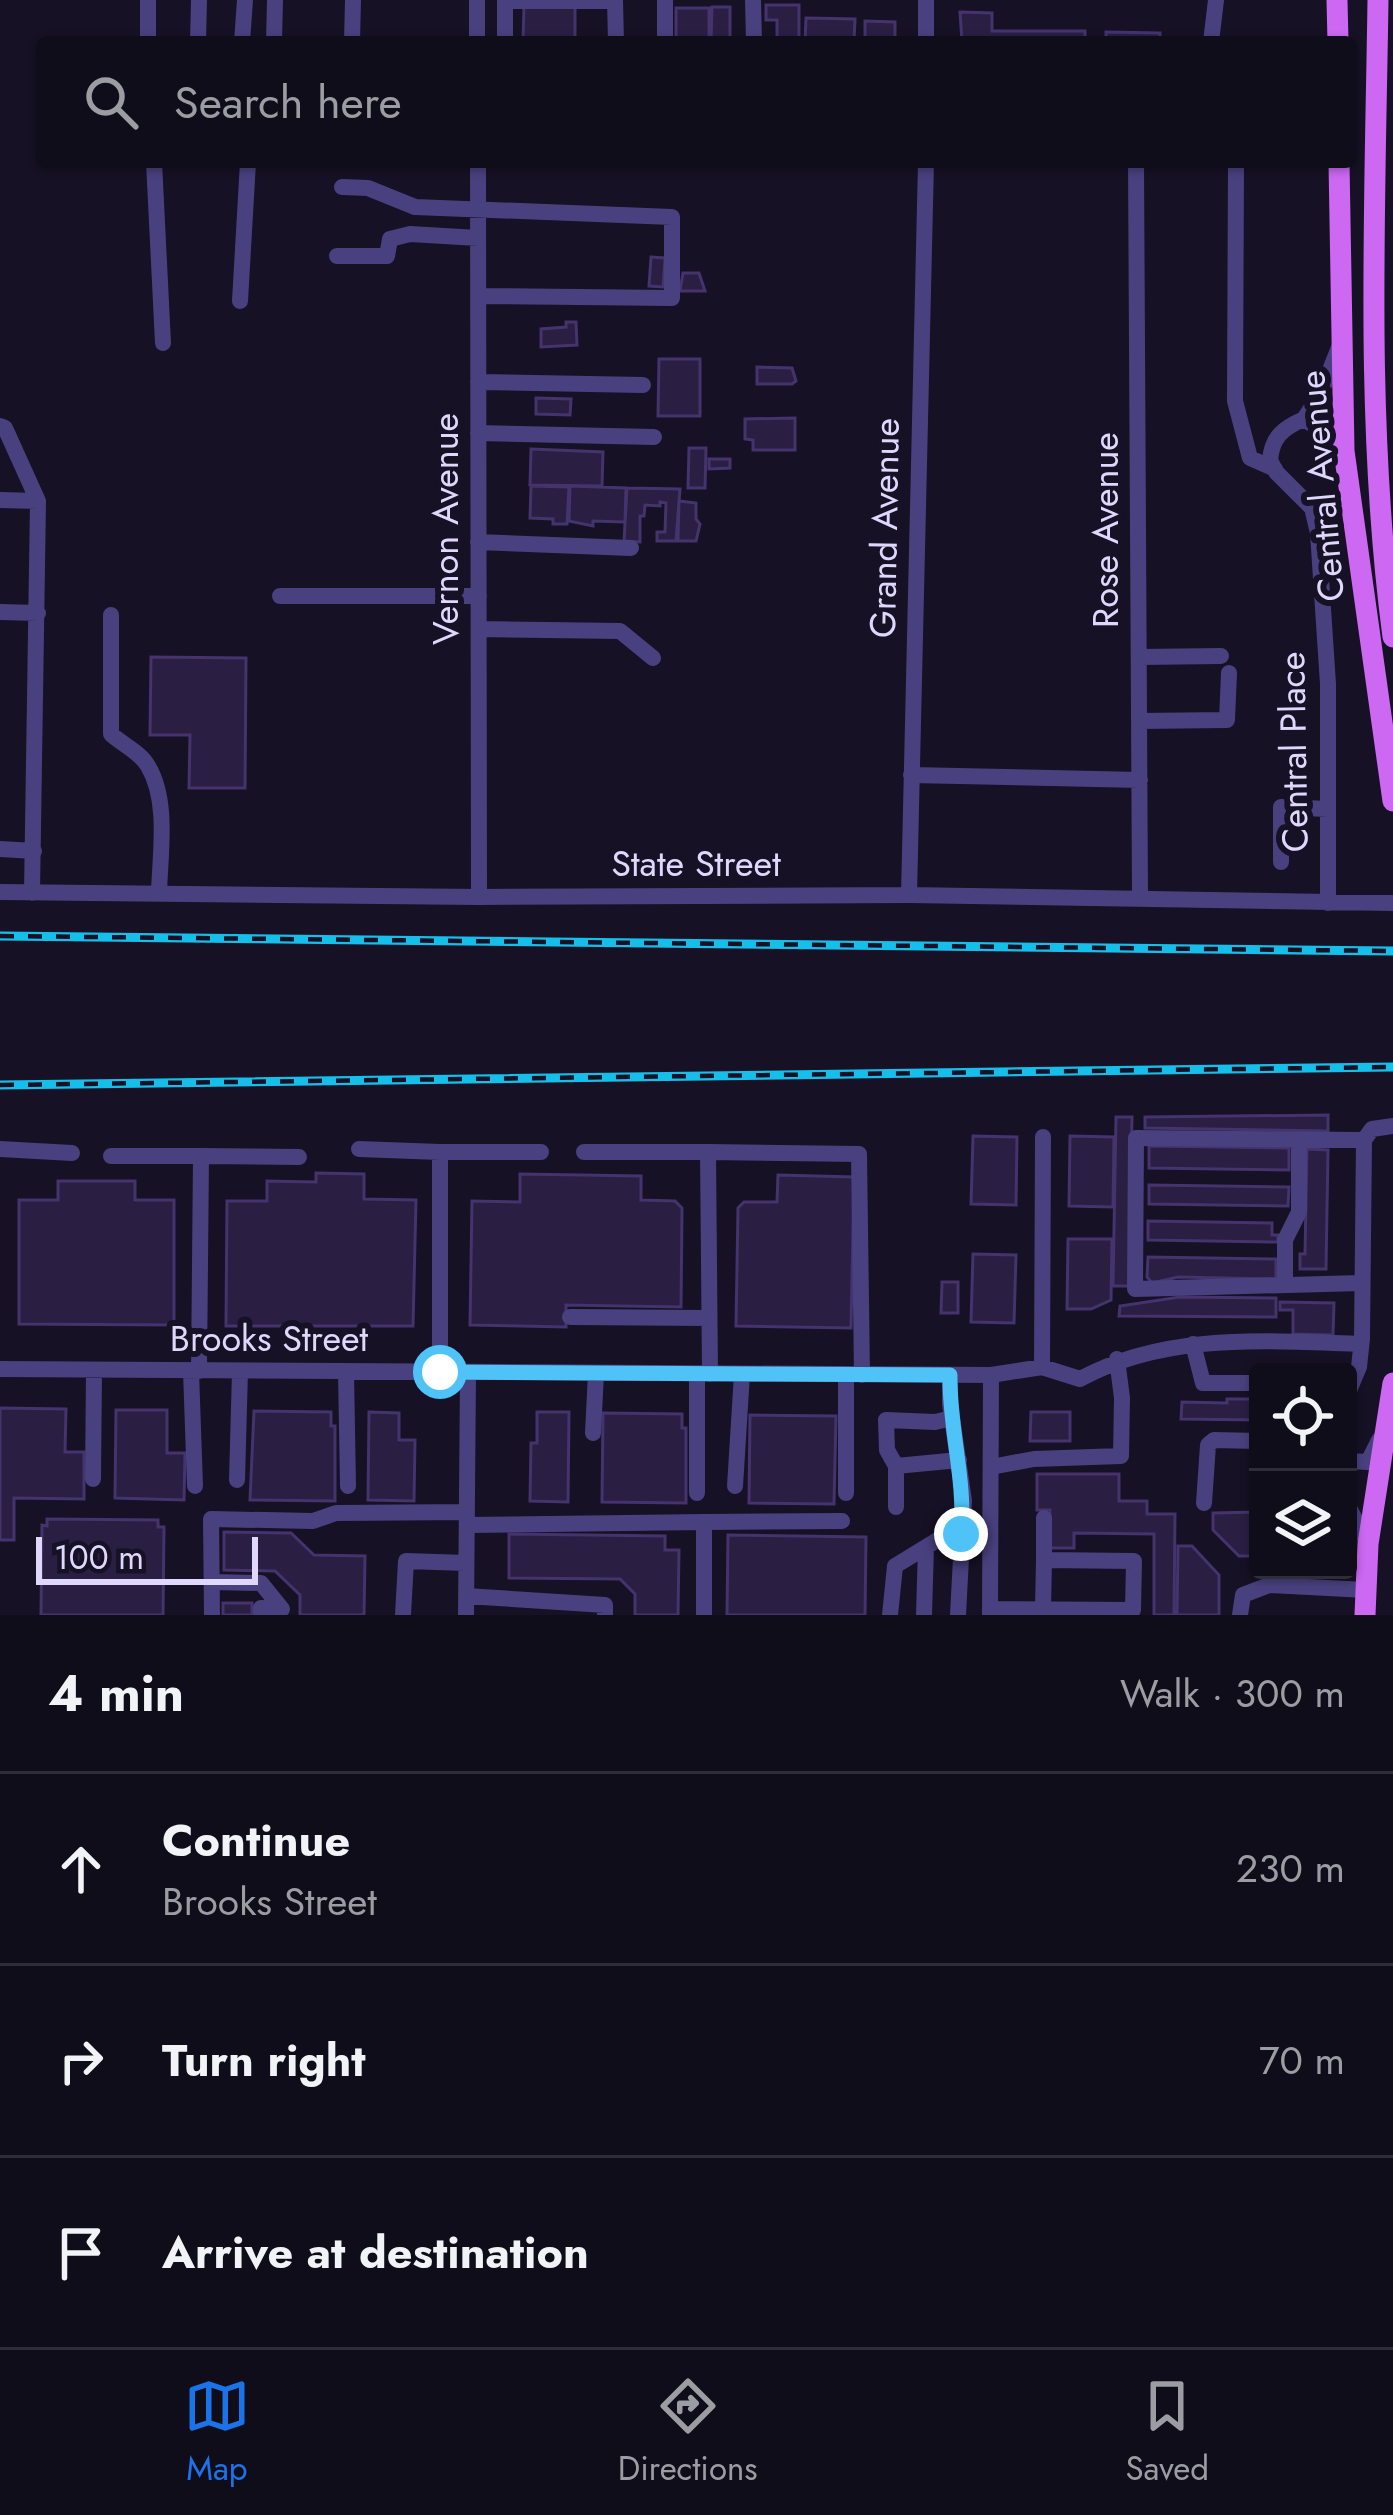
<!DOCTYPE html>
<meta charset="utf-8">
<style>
body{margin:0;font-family:Jost,sans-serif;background:#1e1b28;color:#f1f3f6}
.controls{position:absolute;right:36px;bottom:36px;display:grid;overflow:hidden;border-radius:12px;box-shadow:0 3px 9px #0004}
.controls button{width:108px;height:108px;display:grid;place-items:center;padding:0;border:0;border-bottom:3px solid #302d3a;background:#100d1b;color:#f1f3f6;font:60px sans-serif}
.scale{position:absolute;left:36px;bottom:30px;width:222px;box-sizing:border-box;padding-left:12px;border:6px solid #dfd7fc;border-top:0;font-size:33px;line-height:42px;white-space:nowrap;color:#dfd7fc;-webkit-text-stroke:9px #161124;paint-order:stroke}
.stop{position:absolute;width:36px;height:36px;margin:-27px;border:9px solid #4fc3f7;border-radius:50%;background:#fff}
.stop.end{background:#4fc3f7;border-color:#fff;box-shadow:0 3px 12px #0008}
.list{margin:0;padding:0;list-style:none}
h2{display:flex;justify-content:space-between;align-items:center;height:156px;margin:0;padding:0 48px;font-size:51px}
h2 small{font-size:39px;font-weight:400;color:#9c9ca3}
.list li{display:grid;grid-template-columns:78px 1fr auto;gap:36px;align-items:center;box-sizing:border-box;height:192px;padding:0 48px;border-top:3px solid #302d3a}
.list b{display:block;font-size:45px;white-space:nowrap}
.list p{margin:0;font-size:39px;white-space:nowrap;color:#9c9ca3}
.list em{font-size:39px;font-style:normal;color:#9c9ca3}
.icon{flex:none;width:66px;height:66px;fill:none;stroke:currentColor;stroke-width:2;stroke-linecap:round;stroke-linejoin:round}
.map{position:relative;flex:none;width:1393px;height:1615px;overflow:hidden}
.search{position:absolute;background:#100d1b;box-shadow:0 3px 9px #0004;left:36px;right:36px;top:36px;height:132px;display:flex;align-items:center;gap:30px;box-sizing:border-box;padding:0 42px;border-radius:12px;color:#9c9ca3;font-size:45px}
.sheet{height:732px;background:#100d1b}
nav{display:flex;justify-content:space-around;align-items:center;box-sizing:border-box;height:168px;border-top:3px solid #302d3a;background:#100d1b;font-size:33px;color:#9c9ca3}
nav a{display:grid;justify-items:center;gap:6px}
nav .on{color:#1a73e8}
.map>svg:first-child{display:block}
.building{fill:#2a1e43;stroke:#44336d;stroke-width:3}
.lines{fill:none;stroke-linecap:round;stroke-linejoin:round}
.minor{stroke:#49407f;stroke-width:16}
.major{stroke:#cc68f2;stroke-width:21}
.rail-casing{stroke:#15bfea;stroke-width:9}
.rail{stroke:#161124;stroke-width:4.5;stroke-dasharray:14;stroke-linecap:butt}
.route{stroke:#4fc3f7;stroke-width:15}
.labels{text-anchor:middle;stroke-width:12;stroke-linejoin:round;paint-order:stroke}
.street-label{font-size:36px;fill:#dfd7fc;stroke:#161124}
</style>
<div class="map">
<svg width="1393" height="1615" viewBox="0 0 1393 1615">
<rect width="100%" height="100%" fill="#161124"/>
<path class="building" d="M 766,5 L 799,5 L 799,42 L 777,42 L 777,20 L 766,20 Z
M 524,6 L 575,6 L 575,42 L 523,42 Z
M 712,7 L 730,7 L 730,42 L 711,42 Z
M 676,8 L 709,8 L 709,42 L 676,42 Z
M 960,12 L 992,13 L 992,31 L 1085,31 L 1085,42 L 962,42 Z
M 806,18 L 855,19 L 854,42 L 805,42 Z
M 865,21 L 895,22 L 895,42 L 865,42 Z
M 1106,32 L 1160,33 L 1160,42 L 1106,42 Z
M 651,257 L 665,258 L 663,287 L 649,286 Z
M 683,273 L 699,273 L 705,291 L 680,291 Z
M 566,322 L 576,322 L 577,345 L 541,347 L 541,329 L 566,327 Z
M 659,359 L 700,359 L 700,416 L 658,416 Z
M 757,367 L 792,368 L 796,381 L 792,384 L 757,384 Z
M 536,398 L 571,399 L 570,415 L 536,414 Z
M 795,418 L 795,450 L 753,450 L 753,440 L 745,439 L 745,419 Z
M 689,448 L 706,448 L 705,488 L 688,488 Z
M 531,449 L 603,452 L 602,486 L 530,485 Z
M 709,459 L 730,459 L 730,468 L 709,469 Z
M 531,486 L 569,487 L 567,524 L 553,524 L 553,519 L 530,518 Z
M 570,486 L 626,488 L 625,522 L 593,521 L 593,526 L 569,521 Z
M 627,488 L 680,489 L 676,541 L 657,541 L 657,532 L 665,532 L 666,503 L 660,502 L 660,506 L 645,505 L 644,516 L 640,516 L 640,542 L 624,541 Z
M 679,501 L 696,503 L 696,519 L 700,524 L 696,541 L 678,541 Z
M 151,657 L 246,658 L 245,788 L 189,788 L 190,735 L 150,735 Z
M 1328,1115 L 1328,1131 L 1145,1128 L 1145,1117 Z
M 1116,1117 L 1132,1117 L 1129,1286 L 1113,1286 Z
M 973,1136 L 1017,1137 L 1016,1205 L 971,1204 Z
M 1070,1136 L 1114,1137 L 1113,1207 L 1069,1206 Z
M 1149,1146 L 1289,1148 L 1289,1170 L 1149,1168 Z
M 1307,1149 L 1328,1150 L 1326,1269 L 1300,1269 L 1300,1254 L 1305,1254 Z
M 316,1173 L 364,1174 L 364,1199 L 416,1200 L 413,1326 L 226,1326 L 227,1201 L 267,1201 L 267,1181 L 316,1182 Z
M 520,1174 L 641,1176 L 641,1200 L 675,1201 L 682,1208 L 681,1307 L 566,1305 L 566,1327 L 470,1325 L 472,1201 L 520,1202 Z
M 778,1175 L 854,1177 L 851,1328 L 736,1326 L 738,1208 L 744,1202 L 777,1202 Z
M 58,1181 L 135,1181 L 135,1200 L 174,1200 L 174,1325 L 19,1324 L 19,1200 L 58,1200 Z
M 1149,1185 L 1289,1187 L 1288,1206 L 1149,1204 Z
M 1148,1221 L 1272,1223 L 1272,1235 L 1278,1235 L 1278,1242 L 1148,1240 Z
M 1068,1239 L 1112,1239 L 1111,1300 L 1091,1309 L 1067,1309 Z
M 973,1254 L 1016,1255 L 1014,1323 L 971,1322 Z
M 1148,1257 L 1276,1259 L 1276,1279 L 1178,1277 L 1152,1283 L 1147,1277 Z
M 942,1282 L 958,1282 L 958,1313 L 941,1313 Z
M 1180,1297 L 1276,1298 L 1276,1317 L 1119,1316 L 1120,1306 Z
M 1280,1302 L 1334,1303 L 1333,1335 L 1293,1334 L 1293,1310 L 1280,1310 Z
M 1227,1399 L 1258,1399 L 1258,1420 L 1181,1419 L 1182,1402 L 1227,1403 Z
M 0,1408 L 66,1409 L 65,1452 L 84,1452 L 84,1499 L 14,1498 L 14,1540 L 0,1540 Z
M 116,1410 L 167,1410 L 167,1453 L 185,1453 L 184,1500 L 115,1498 Z
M 254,1411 L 331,1412 L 331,1426 L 335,1426 L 335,1501 L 250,1500 Z
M 369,1412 L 399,1413 L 399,1440 L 415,1440 L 414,1501 L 368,1500 Z
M 537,1412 L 569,1412 L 568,1502 L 530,1501 L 531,1443 L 537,1443 Z
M 1031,1412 L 1070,1412 L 1070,1441 L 1030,1441 Z
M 603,1413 L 682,1414 L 682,1428 L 686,1428 L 686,1503 L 602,1502 Z
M 750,1415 L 836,1416 L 834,1504 L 749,1503 Z
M 1037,1474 L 1119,1474 L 1119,1501 L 1147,1501 L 1147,1514 L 1175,1514 L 1174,1615 L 1154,1615 L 1154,1534 L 1074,1533 L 1074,1548 L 1049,1548 L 1050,1510 L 1037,1510 Z
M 1258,1512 L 1258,1556 L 1239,1556 L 1213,1530 L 1213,1513 Z
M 47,1519 L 158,1520 L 158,1527 L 164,1527 L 163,1615 L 41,1615 L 42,1525 L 47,1526 Z
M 224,1532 L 291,1533 L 314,1555 L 365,1556 L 364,1615 L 300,1615 L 300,1595 L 275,1571 L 224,1570 Z
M 509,1534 L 665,1536 L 665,1550 L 679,1550 L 678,1615 L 635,1615 L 635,1594 L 620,1579 L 509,1578 Z
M 728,1535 L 866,1537 L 865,1615 L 727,1615 Z
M 1178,1546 L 1192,1546 L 1219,1575 L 1219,1615 L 1177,1615 Z
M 223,1603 L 252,1603 L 252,1615 L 223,1615 Z"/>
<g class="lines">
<path class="minor" d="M 148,0 L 148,42
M 477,0 L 477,42
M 615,0 L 616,42
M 665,0 L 665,42
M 753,0 L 754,42
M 926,0 L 926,42
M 198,42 L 199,0
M 242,42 L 245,0
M 274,42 L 275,0
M 352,42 L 353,0
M 505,42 L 505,1 L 615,1
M 1211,42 L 1216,0
M 154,162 L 163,343
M 478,162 L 479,897
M 1136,162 L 1140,898
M 1236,162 L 1235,401 L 1250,458 L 1275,469
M 342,187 L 368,188 L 415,207 L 672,217 L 672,298 L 478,296
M 337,256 L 387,256 L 390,239 L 410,234 L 478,238
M 240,301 L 248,162
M 478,382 L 643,385
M 1304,419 C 1283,428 1272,437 1270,460 L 1276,472 L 1312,508 L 1318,533 L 1328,684 L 1328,903
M 1304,419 L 1320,395 L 1340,345
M 1304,419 L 1335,440 L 1344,451
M 0,426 L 5,428 L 38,501
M 478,433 L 654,437
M 0,500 L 38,501 L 32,893
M 478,542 L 631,548
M 280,596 L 479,596
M 0,612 L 38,613
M 111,615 L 111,734 C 123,745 140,752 148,766 C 169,801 160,854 159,893
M 479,629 L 620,631 L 653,658
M 1139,657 L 1221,656
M 1139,721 L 1227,720 L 1229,673
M 911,775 L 1140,780
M 0,849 L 34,851
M 1281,862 L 1281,807 L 1328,809
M 0,892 L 479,897 L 909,895 L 1393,903
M 909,895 L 926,162
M 0,1149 L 72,1153
M 359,1149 L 440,1152 L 440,1373
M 440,1152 L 541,1152
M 584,1152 L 708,1152
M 111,1156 L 201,1156 L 199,1371
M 201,1156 L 299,1157
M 1361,1283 L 1135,1289 L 1136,1138 L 1364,1140
M 1285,1284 L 1285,1240 L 1299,1212 L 1299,1140
M 570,1317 L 709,1318
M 1193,1344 L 1203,1383 L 1258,1383
M 1042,1367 L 1043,1137
M 0,1369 L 991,1375 L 1042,1367 L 1080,1379 C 1167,1332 1266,1341 1361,1344
M 191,1371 L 195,1486
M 346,1372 L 348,1486
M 697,1374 L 697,1493
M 710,1374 L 708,1152 L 859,1154 L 862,1375
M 950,1375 L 950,1404 L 964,1501 L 958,1615
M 1348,1393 L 1359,1367 L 1362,1339 L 1364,1140 L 1372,1129 L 1393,1126
M 952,1418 L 935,1422 L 886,1420 L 887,1450 L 896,1466 L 959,1460
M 593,1433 L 596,1373
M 1348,1461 L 1368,1462 L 1379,1440
M 896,1466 L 896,1507
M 991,1467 L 1034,1459 L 1121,1456 L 1122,1398 L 1117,1359
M 93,1479 L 94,1370
M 237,1480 L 240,1371
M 735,1486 L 742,1374
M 846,1493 L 846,1375
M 1204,1503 L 1208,1445 L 1214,1440 L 1258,1441
M 1348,1506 L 1368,1544
M 467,1525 L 704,1522
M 1044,1560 L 1044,1518
M 212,1582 L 261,1583 L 282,1609 L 261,1608 L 261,1615
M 466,1596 L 605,1605 L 605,1615
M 990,1609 L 1133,1610 L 1134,1561 L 1044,1560 L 1043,1609
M 212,1615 L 211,1519 L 313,1521 L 336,1513 L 467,1512
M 403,1615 L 406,1561 L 466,1563
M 466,1615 L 468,1373
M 704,1615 L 704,1522 L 842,1521
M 890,1615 L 895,1566 L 926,1547
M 924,1615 L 926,1547 L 939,1539 L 961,1534
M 990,1615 L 991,1375
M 1240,1615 L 1243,1595 L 1269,1585 L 1366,1590"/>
<path class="major" d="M 1337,0 L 1338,42
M 1378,0 C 1375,212 1365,425 1393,637
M 1339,162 L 1344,451 L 1393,801
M 1365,1615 L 1368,1544 L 1393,1383"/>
<g class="rail-casing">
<path id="rail" d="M 0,936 L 1393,951
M 0,1085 L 1393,1067"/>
</g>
<use href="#rail" class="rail"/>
</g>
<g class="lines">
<path class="route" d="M 440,1372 L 950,1375 C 949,1429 966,1480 961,1534"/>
</g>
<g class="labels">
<g class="street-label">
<text transform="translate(1321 486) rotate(-95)" y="13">Central Avenue</text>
<text transform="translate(884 528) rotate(-89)" y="13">Grand Avenue</text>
<text transform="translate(445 529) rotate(-90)" y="13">Vernon Avenue</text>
<text transform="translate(1105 530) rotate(-90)" y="13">Rose Avenue</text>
<text transform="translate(1293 752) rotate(-91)" y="13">Central Place</text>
<text x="696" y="876">State Street</text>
<text x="269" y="1351">Brooks Street</text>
</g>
</g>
</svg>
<div class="controls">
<button><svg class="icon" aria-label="locate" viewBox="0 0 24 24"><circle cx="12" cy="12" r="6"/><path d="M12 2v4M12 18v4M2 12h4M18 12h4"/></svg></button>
<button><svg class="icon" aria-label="layers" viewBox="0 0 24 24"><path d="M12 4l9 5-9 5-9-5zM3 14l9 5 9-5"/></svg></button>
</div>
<div class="scale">100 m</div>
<div class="stop" style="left:440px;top:1372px"></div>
<div class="stop end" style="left:961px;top:1534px"></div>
<div class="search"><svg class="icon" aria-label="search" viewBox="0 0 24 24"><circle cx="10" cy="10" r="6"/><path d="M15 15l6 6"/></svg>Search here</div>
</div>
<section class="sheet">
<h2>4 min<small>Walk · 300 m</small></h2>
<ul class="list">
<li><svg class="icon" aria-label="ahead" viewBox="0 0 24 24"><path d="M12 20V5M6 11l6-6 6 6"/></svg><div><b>Continue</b><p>Brooks Street</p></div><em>230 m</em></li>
<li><svg class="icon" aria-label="right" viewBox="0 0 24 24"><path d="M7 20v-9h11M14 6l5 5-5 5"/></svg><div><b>Turn right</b></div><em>70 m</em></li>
<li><svg class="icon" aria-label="arrive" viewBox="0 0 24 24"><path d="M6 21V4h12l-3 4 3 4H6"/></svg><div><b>Arrive at destination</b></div></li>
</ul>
</section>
<nav>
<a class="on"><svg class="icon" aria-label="map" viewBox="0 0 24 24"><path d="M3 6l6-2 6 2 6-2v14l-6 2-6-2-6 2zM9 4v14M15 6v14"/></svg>Map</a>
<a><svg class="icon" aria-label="directions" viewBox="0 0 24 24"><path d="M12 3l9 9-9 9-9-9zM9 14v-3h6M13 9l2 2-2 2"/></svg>Directions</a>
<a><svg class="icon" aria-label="saved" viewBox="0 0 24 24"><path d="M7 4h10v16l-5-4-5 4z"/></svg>Saved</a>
</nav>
